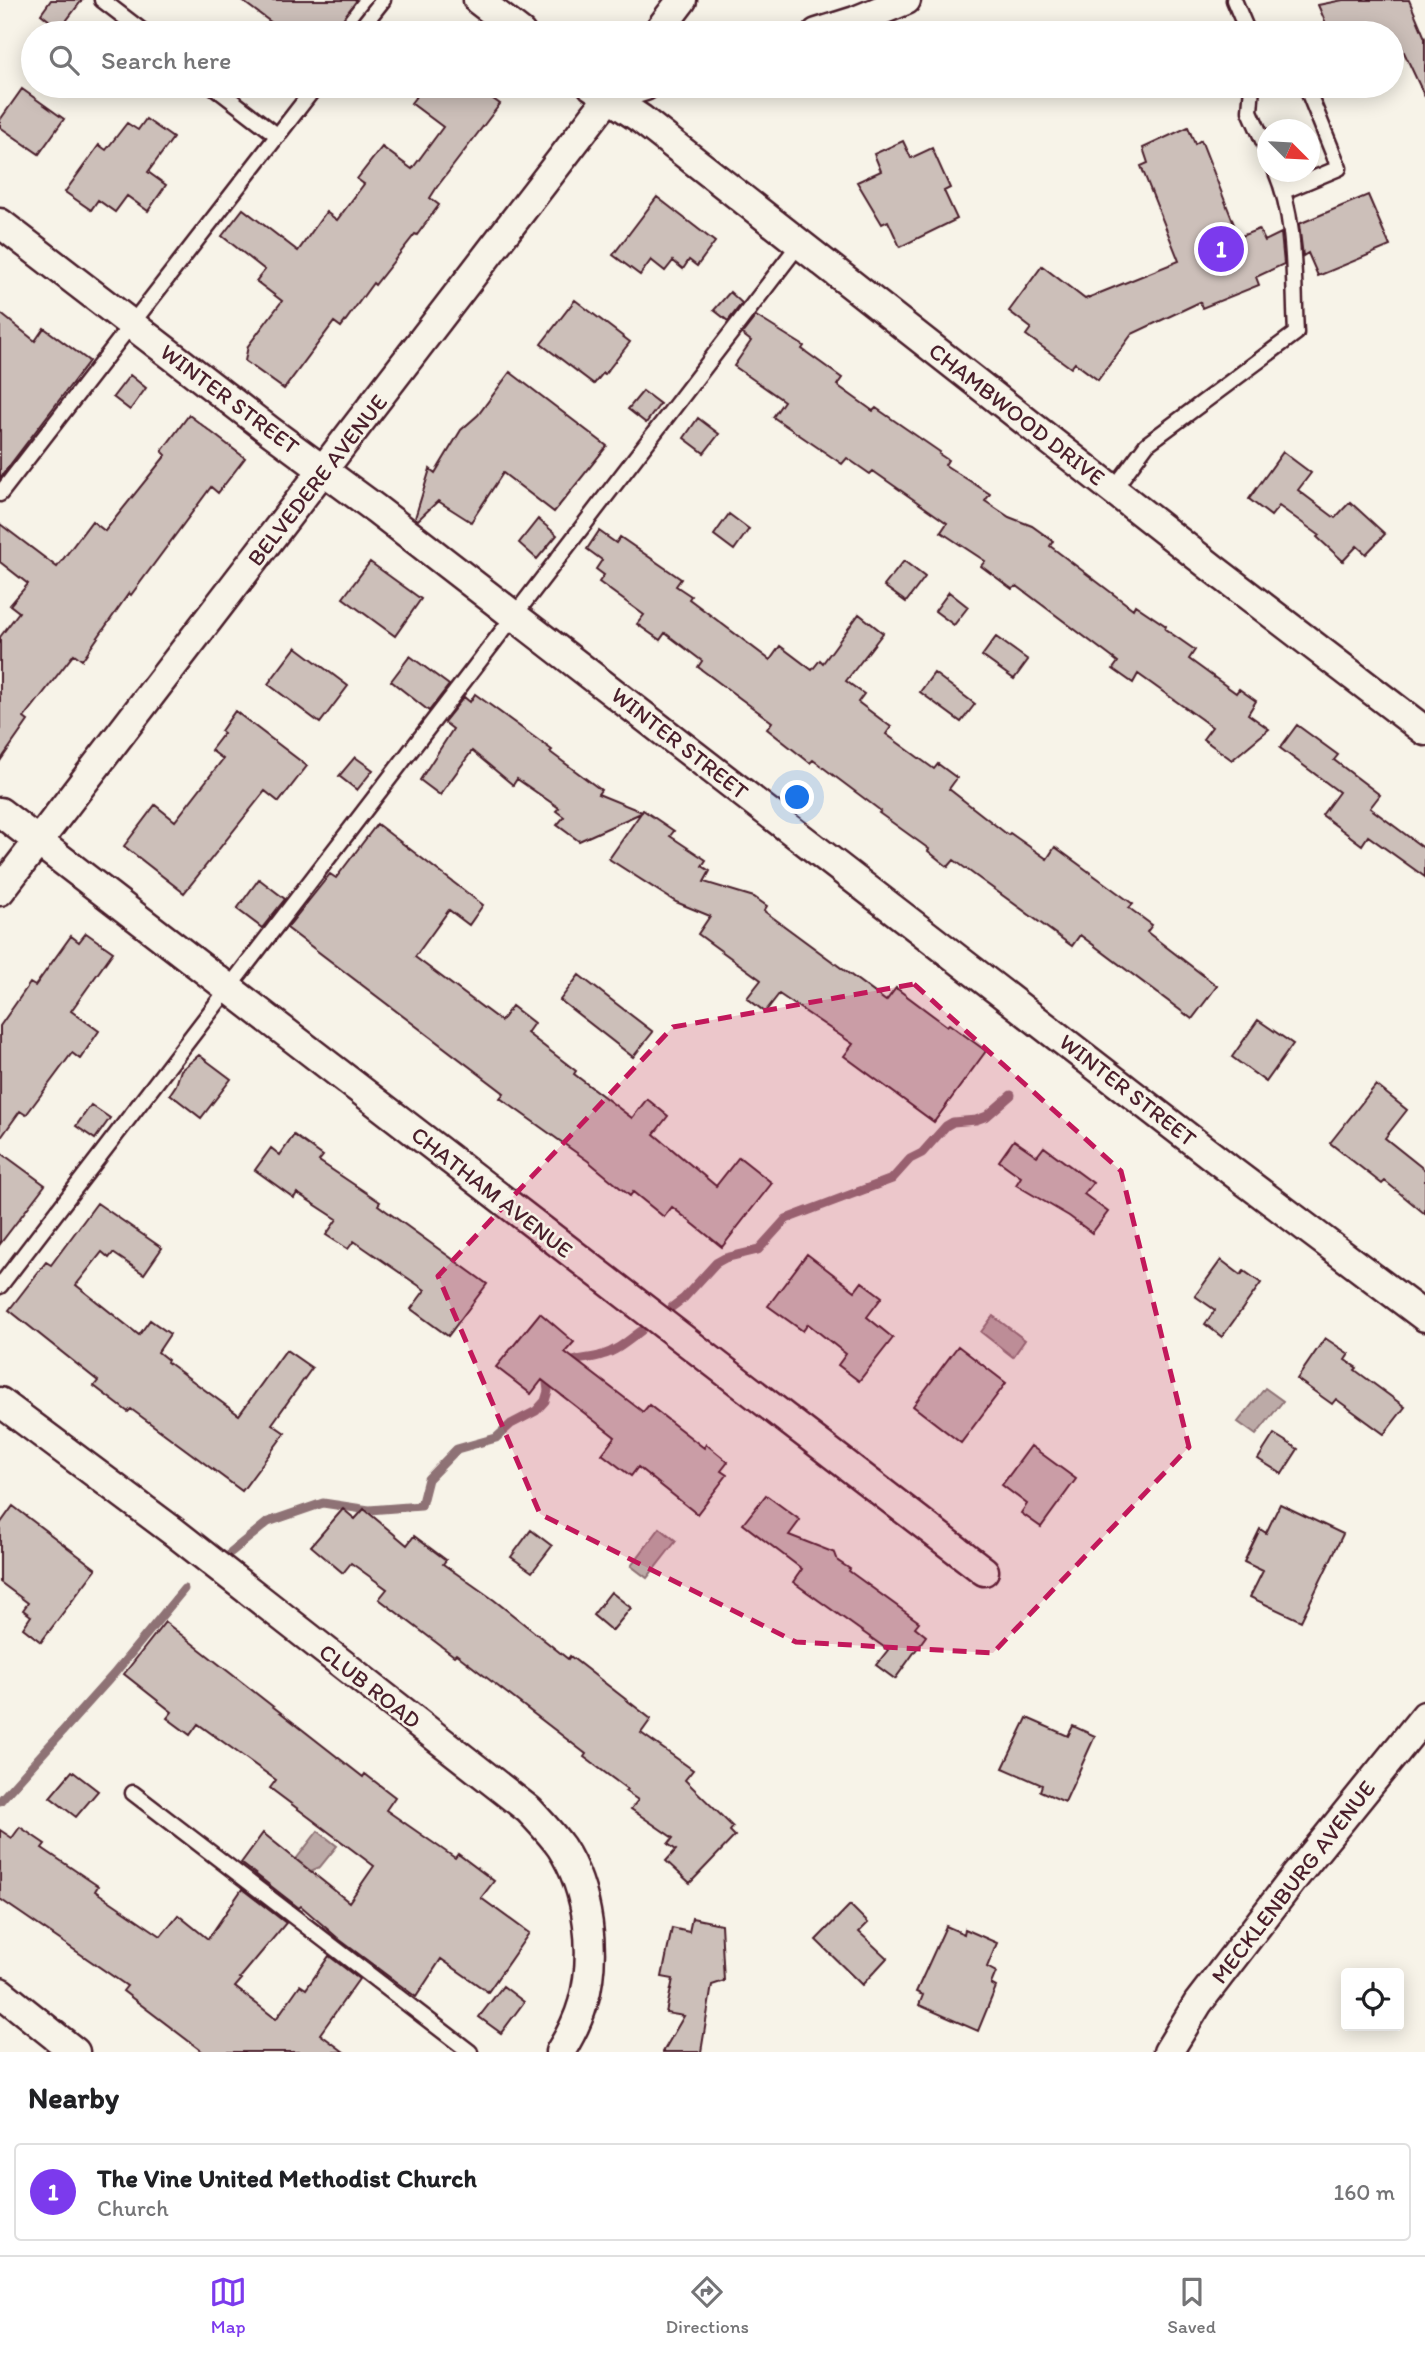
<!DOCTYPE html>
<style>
body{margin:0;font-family:Itim,sans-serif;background:#f6f6f6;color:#202124}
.controls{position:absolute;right:21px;bottom:21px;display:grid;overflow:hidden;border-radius:7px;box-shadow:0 4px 18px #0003}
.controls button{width:63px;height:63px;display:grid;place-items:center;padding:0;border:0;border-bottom:2px solid #e0e0e0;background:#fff;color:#202124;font:35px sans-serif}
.compass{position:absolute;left:1257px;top:119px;width:63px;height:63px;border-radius:50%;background:#fff;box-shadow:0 4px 18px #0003;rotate:114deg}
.you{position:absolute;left:798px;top:798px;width:24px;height:24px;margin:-18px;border:5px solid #fff;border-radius:50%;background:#1a73e8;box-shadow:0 0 0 10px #1a73e833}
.badge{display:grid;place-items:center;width:46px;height:46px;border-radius:50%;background:#7c3aed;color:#fff;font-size:23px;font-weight:700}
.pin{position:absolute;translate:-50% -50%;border:4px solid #fff;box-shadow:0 2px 7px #0006}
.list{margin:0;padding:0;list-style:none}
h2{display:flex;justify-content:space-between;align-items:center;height:91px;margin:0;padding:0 28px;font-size:30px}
h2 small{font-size:23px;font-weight:400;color:#757577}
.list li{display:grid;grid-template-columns:46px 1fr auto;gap:21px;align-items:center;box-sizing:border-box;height:98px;margin:0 14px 14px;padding:0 14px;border:2px solid #e0e0e0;border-radius:7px}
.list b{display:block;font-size:26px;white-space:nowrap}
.list p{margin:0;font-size:23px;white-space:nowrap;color:#757577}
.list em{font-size:23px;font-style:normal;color:#757577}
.icon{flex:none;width:38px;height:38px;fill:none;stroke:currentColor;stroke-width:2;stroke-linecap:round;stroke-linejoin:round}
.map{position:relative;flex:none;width:1425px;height:2052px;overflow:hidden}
.search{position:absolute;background:#fff;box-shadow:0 4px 18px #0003;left:21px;right:21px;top:21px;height:77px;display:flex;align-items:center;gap:18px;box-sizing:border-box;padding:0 24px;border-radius:38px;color:#757577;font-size:26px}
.sheet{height:203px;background:#fff}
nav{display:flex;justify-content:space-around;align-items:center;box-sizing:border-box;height:98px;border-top:2px solid #e0e0e0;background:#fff;font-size:19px;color:#757577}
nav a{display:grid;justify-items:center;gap:4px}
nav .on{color:#7c3aed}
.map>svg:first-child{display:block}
.water{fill:#bcaaa7;stroke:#8e7275;stroke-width:2}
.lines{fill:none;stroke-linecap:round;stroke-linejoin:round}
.stream{stroke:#8e7275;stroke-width:9}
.building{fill:#ccbfb9;stroke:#4a1f2b;stroke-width:2}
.lane-casing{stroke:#4a1f2b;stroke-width:19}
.street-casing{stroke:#4a1f2b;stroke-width:33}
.lane{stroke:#f7f3e8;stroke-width:14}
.street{stroke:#f7f3e8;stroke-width:28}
.marked{fill:#c2185b;fill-opacity:0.2;stroke:#c2185b;stroke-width:5;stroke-dasharray:14 9;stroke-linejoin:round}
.labels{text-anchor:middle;stroke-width:5;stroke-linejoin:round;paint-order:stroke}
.street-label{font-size:23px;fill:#4a1f2b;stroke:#f7f3e8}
</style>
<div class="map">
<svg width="1425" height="2052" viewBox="0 0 1425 2052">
<rect width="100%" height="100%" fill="#f7f3e8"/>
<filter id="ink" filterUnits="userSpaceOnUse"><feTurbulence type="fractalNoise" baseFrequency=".0143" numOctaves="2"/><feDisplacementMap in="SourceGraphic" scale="14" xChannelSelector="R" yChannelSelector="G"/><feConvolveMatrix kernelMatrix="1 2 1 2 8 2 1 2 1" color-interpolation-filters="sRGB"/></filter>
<g filter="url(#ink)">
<path class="water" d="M 993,1316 L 1025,1340 L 1013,1357 L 981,1332 Z
M 1265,1388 L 1283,1401 L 1256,1435 L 1238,1422 Z
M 660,1528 L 676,1541 L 647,1578 L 631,1566 Z
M 318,1831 L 337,1846 L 320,1867 L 306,1873 L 293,1863 Z"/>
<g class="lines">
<path class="stream" d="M 672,1307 L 684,1298 L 716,1263 L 725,1258 L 758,1250 L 786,1219 L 892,1179 L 910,1159 L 922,1153 L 946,1126 L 953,1122 L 976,1120 L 987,1116 L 1011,1095
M 564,1365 C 576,1357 589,1360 602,1355 C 617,1351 629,1340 641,1331
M 231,1552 L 268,1522 L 323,1503 L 369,1510 L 421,1506 L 428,1479 L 457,1449 L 496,1438 L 511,1424 L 536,1411 L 545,1401 L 548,1391 L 547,1383 L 550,1374
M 0,1801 L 113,1675 L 184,1589"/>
</g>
<path class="building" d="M 51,0 L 82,0 L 60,29 L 41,14 Z
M 241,0 L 357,0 L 335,29 L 329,24 L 321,33 L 264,33 L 272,23 Z
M 1343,0 L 1409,0 L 1425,38 L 1425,97 L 1395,33 L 1330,33 L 1318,5 Z
M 424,86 L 475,86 L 500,104 L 437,187 L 430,198 L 439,205 L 417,235 L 415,234 L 375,285 L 373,283 L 341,327 L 334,322 L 284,389 L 245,361 L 248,346 L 282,301 L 256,281 L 265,270 L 222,236 L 243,209 L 298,251 L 326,212 L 337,220 L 364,184 L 357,179 L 382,147 L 412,169 L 443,127 L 411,103 Z
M 22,89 L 64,119 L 39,154 L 0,127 L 0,120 Z
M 146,119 L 173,138 L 148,172 L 166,185 L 148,211 L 127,196 L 115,212 L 98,200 L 91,210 L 65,192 L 99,145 L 106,150 L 127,123 L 138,130 Z
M 1188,127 L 1195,144 L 1201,140 L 1239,237 L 1259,229 L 1265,241 L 1281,233 L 1284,264 L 1256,277 L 1259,285 L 1202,308 L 1200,302 L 1132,334 L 1098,380 L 1075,363 L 1071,368 L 1026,335 L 1031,328 L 1009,311 L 1042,266 L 1085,299 L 1179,261 L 1141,166 L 1148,163 L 1143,148 Z
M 903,141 L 911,158 L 932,148 L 950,188 L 944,191 L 957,219 L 900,247 L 888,221 L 882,224 L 857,182 L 881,171 L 874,154 Z
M 1368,195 L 1390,246 L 1318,276 L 1308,253 L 1303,256 L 1299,224 Z
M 657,197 L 715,242 L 697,266 L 689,260 L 683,269 L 673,261 L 665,271 L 651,260 L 640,275 L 613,255 Z
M 730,292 L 742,303 L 728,321 L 714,310 Z
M 575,300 L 630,342 L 605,374 L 603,373 L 594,384 L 541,344 Z
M 0,313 L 35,341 L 44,328 L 89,361 L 0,478 Z
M 756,316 L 804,346 L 802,349 L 842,378 L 837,385 L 873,411 L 876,408 L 940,452 L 939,454 L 948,460 L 945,465 L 990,494 L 985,501 L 1009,517 L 1032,526 L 1053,541 L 1050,546 L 1133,609 L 1135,605 L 1166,626 L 1165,629 L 1195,650 L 1189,659 L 1236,693 L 1239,689 L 1256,701 L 1248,714 L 1269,729 L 1232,760 L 1203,739 L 1212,727 L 1138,674 L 1133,683 L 1113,669 L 1118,662 L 1017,586 L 1012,589 L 981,566 L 985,561 L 941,532 L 947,523 L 873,471 L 870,474 L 847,458 L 842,464 L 773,417 L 784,401 L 734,366 L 751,341 L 742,334 Z
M 510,372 L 607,446 L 554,512 L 503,473 L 471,522 L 438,501 L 418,520 L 415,518 L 430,469 L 435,473 L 461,430 L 478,415 Z
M 130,375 L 146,388 L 130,410 L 113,397 Z
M 643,391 L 660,404 L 646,423 L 628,409 Z
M 189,415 L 245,458 L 218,493 L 211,487 L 131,595 L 129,593 L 82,660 L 74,654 L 24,718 L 28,721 L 0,761 L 0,637 L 19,612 L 10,605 L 28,584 L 0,562 L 0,524 L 57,567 L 92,521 L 105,531 L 166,455 L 162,451 Z
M 698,418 L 719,434 L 704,453 L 684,438 Z
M 1283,452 L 1311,473 L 1298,490 L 1335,518 L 1350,502 L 1385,534 L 1366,554 L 1357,546 L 1343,561 L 1317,537 L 1319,535 L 1279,506 L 1271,516 L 1249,499 Z
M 729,514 L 749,529 L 734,550 L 714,535 Z
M 538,519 L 557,535 L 537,559 L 519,543 Z
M 599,531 L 616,543 L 620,537 L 681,579 L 676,586 L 691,596 L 689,599 L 770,660 L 780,646 L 812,670 L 820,660 L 823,663 L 859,614 L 883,633 L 846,681 L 864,694 L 858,702 L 891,727 L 886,734 L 934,769 L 938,764 L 957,778 L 949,789 L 1008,835 L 1010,833 L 1047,859 L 1055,847 L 1133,904 L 1129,908 L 1152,925 L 1147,932 L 1217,986 L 1192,1019 L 1080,935 L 1072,946 L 954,860 L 948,867 L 928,851 L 929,849 L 879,813 L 881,811 L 813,760 L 810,763 L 767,729 L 772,722 L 698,667 L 702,661 L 665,633 L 660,640 L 637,624 L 644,615 L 599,582 L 604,575 L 596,569 L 602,560 L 587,549 Z
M 904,561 L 925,577 L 906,602 L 884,586 Z
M 370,562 L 421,599 L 395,636 L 343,598 Z
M 949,592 L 968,607 L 954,625 L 935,611 Z
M 996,637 L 1028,660 L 1014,679 L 982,656 Z
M 296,647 L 348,686 L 320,723 L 268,684 Z
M 410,656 L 449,685 L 429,711 L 391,681 Z
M 934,673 L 975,704 L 961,722 L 920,692 Z
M 475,694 L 552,750 L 550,752 L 601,790 L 598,794 L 642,812 L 643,810 L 674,831 L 670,836 L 706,860 L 702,866 L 710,871 L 704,882 L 754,897 L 767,906 L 764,911 L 886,1001 L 896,988 L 947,1026 L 949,1024 L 986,1051 L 934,1122 L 844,1056 L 853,1044 L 779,994 L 765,1012 L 747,998 L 761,980 L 698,934 L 710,916 L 676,902 L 609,859 L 641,813 L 579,841 L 557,825 L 564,817 L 556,811 L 559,808 L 517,779 L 513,785 L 472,751 L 440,795 L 420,780 L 453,729 L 444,722 L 464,697 L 470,702 Z
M 235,711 L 307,766 L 279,802 L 265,791 L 184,893 L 124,846 L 155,805 L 175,821 L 223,759 L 211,750 L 224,733 L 221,731 Z
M 1297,725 L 1338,755 L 1334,760 L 1380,795 L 1370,808 L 1425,849 L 1425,877 L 1368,836 L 1362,845 L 1322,815 L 1339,792 L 1280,748 Z
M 355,757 L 373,770 L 357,790 L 339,776 Z
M 377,824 L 483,905 L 469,925 L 449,910 L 415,957 L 501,1021 L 512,1006 L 534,1023 L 527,1033 L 576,1071 L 574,1074 L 632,1118 L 647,1099 L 668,1116 L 654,1134 L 716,1186 L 739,1157 L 772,1183 L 722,1247 L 672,1207 L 664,1217 L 633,1192 L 630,1196 L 588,1161 L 500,1098 L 504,1093 L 287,928 L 330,874 L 336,878 Z
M 259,879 L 285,899 L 262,928 L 237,909 Z
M 86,933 L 113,952 L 71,1011 L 99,1031 L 80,1059 L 72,1053 L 26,1115 L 20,1111 L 0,1139 L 0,1026 L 30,983 L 35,986 L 71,936 L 79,942 Z
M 579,975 L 653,1032 L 633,1057 L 560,1000 Z
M 1258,1020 L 1293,1044 L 1266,1082 L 1232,1057 Z
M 199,1055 L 231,1079 L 201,1118 L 170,1094 L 176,1085 L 181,1070 Z
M 1376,1085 L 1407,1110 L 1385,1138 L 1425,1170 L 1425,1214 L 1385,1181 L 1382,1184 L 1330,1143 Z
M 91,1105 L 110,1118 L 95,1139 L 76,1126 Z
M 294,1135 L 323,1156 L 319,1161 L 380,1202 L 378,1205 L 487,1284 L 448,1336 L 411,1309 L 425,1290 L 354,1241 L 348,1249 L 326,1235 L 337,1219 L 297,1193 L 294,1198 L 255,1170 L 271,1148 L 280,1155 Z
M 1014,1140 L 1037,1156 L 1044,1147 L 1093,1183 L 1084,1194 L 1108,1212 L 1092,1233 L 1069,1216 L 1016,1185 L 1021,1177 L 999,1161 Z
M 0,1152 L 45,1185 L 0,1244 Z
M 97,1203 L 162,1248 L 144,1274 L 113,1253 L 109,1258 L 102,1252 L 76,1285 L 139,1335 L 150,1320 L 170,1334 L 158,1352 L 168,1360 L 167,1362 L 239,1415 L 286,1350 L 312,1368 L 272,1424 L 285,1433 L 242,1491 L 131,1409 L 128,1412 L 94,1386 L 98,1381 L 9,1310 L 46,1262 L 51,1265 Z
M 807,1254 L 855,1291 L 862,1282 L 882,1297 L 867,1317 L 893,1338 L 859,1381 L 838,1365 L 846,1354 L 808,1324 L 803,1331 L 768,1306 Z
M 1221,1260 L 1241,1275 L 1244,1271 L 1261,1283 L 1222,1337 L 1205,1324 L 1215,1310 L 1195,1296 Z
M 540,1313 L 574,1342 L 565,1352 L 643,1412 L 649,1405 L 704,1448 L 706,1444 L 728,1462 L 721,1471 L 727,1475 L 697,1514 L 638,1467 L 631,1476 L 602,1454 L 615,1437 L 542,1380 L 531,1394 L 496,1367 Z
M 1325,1338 L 1349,1354 L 1345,1360 L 1357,1368 L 1355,1370 L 1405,1407 L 1384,1434 L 1336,1399 L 1332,1404 L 1297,1379 Z
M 958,1346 L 1006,1383 L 961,1443 L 913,1406 Z
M 1274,1434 L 1298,1449 L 1282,1474 L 1258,1459 Z
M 1031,1446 L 1076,1479 L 1041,1527 L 1021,1513 L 1027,1504 L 1002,1485 Z
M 766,1495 L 800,1520 L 789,1535 L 835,1553 L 838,1561 L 850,1569 L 849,1571 L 919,1622 L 915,1627 L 926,1636 L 895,1679 L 876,1665 L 888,1650 L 793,1582 L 802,1569 L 743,1524 Z
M 1280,1504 L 1343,1534 L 1301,1621 L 1250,1597 L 1263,1571 L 1244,1562 L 1260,1529 L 1266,1533 Z
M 13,1506 L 96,1569 L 41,1642 L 23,1628 L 31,1616 L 23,1610 L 28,1603 L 0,1582 L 0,1524 Z
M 343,1509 L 355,1519 L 364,1509 L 407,1545 L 414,1536 L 446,1560 L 443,1564 L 494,1600 L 568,1659 L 570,1656 L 651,1719 L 641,1733 L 693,1770 L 685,1780 L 733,1827 L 730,1831 L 735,1836 L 690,1883 L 666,1861 L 676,1850 L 668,1844 L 673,1838 L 631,1809 L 638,1800 L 625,1791 L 627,1789 L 584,1757 L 586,1754 L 456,1654 L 454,1656 L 379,1599 L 387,1589 L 351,1563 L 343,1573 L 311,1546 Z
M 531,1530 L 552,1546 L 532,1572 L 511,1557 Z
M 611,1592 L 631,1608 L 612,1631 L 593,1615 Z
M 165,1622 L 363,1777 L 365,1774 L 395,1797 L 386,1810 L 455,1858 L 458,1854 L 494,1881 L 481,1898 L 529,1933 L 488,1992 L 441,1959 L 416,1997 L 340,1940 L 301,1906 L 299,1908 L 241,1863 L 263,1833 L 349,1902 L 374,1866 L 270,1788 L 276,1780 L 198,1724 L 190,1735 L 167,1718 L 172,1712 L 124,1674 Z
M 1027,1718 L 1068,1736 L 1073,1726 L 1095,1736 L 1065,1802 L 1040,1791 L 1042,1785 L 1003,1768 Z
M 72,1771 L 98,1791 L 76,1817 L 50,1797 Z
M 20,1827 L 45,1844 L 42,1848 L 98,1886 L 95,1891 L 161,1936 L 178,1915 L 208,1939 L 242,1889 L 286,1923 L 240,1978 L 242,1979 L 235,1987 L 276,2019 L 300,1985 L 306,1989 L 329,1956 L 359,1979 L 320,2034 L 344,2052 L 203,2052 L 123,1991 L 127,1986 L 0,1899 L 0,1830 L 12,1838 Z
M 850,1905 L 868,1923 L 859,1932 L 887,1958 L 862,1985 L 816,1940 Z
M 692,1918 L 721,1924 L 724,1981 L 712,1985 L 701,2052 L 663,2052 L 684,2016 L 666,2013 L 673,1979 L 662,1977 L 672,1928 L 689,1932 Z
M 946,1926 L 964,1934 L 965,1929 L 997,1943 L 987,1967 L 996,1972 L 991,1984 L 996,1987 L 978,2031 L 919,2005 L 923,1995 L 916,1992 Z
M 503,1986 L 524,2002 L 501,2033 L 479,2017 Z"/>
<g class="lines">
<g class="lane-casing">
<path id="lane" d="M 102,0 L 145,33
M 1234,0 L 1248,33
M 357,33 L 383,0
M 213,86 L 278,136
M 1252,86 L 1250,111 L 1268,152
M 1284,191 L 1339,168 L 1306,86
M 1113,490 L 1147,444 L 1296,333 C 1293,280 1297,221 1276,172
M 0,494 L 316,86
M 0,1286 L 800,243
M 133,1793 L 470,2052"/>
</g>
<g class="street-casing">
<path id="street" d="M 478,0 L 521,33
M 657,33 L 682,0
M 817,33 L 855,21 L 906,0
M 592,86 L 641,119 L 1215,570 L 1425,731
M 0,223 L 270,431 L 376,509 L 1234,1173 L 1425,1317
M 0,812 L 984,1571
M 0,891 L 609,97 L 645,86
M 0,1402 L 174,1532 L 529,1810 C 540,1822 551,1833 561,1847 C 589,1890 597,1954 583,2003 C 578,2021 570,2036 560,2052
M 0,1992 L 75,2052
M 1168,2052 L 1198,2003 L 1294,1878 L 1425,1716"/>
</g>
<use href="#lane" class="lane"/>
<use href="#street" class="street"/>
</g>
</g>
<path class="marked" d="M 914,984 L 1121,1171 L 1189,1447 L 993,1653 L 796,1642 L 540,1514 L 438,1276 L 673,1027 Z"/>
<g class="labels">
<g class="street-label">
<text transform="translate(230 399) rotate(37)" y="8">WINTER STREET</text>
<text transform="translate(1017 414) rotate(38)" y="8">CHAMBWOOD DRIVE</text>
<text transform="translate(317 480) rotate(-52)" y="8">BELVEDERE AVENUE</text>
<text transform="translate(680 743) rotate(38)" y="8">WINTER STREET</text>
<text transform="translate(1128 1090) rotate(38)" y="8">WINTER STREET</text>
<text transform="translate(492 1192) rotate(38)" y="8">CHATHAM AVENUE</text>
<text transform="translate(370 1686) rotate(38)" y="8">CLUB ROAD</text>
<text transform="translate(1293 1882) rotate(-52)" y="8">MECKLENBURG AVENUE</text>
</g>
</g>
</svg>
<div class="controls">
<button><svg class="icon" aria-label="locate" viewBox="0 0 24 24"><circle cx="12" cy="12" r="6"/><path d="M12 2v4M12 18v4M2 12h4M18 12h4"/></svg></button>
</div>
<svg class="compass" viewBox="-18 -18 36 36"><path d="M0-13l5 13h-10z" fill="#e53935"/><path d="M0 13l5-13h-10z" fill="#757577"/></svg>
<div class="you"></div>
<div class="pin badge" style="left:1221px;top:249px">1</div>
<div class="search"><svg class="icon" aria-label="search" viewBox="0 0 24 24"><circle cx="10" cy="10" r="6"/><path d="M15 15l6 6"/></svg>Search here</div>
</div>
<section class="sheet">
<h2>Nearby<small></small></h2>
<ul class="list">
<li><span class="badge">1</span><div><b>The Vine United Methodist Church</b><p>Church</p></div><em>160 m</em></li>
</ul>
</section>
<nav>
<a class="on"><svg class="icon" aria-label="map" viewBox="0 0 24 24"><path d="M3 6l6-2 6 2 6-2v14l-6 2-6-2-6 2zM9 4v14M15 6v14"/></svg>Map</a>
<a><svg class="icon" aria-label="directions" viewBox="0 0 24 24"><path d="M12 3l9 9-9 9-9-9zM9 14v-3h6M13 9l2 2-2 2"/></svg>Directions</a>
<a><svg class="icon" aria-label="saved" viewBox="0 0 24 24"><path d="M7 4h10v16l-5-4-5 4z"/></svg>Saved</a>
</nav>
